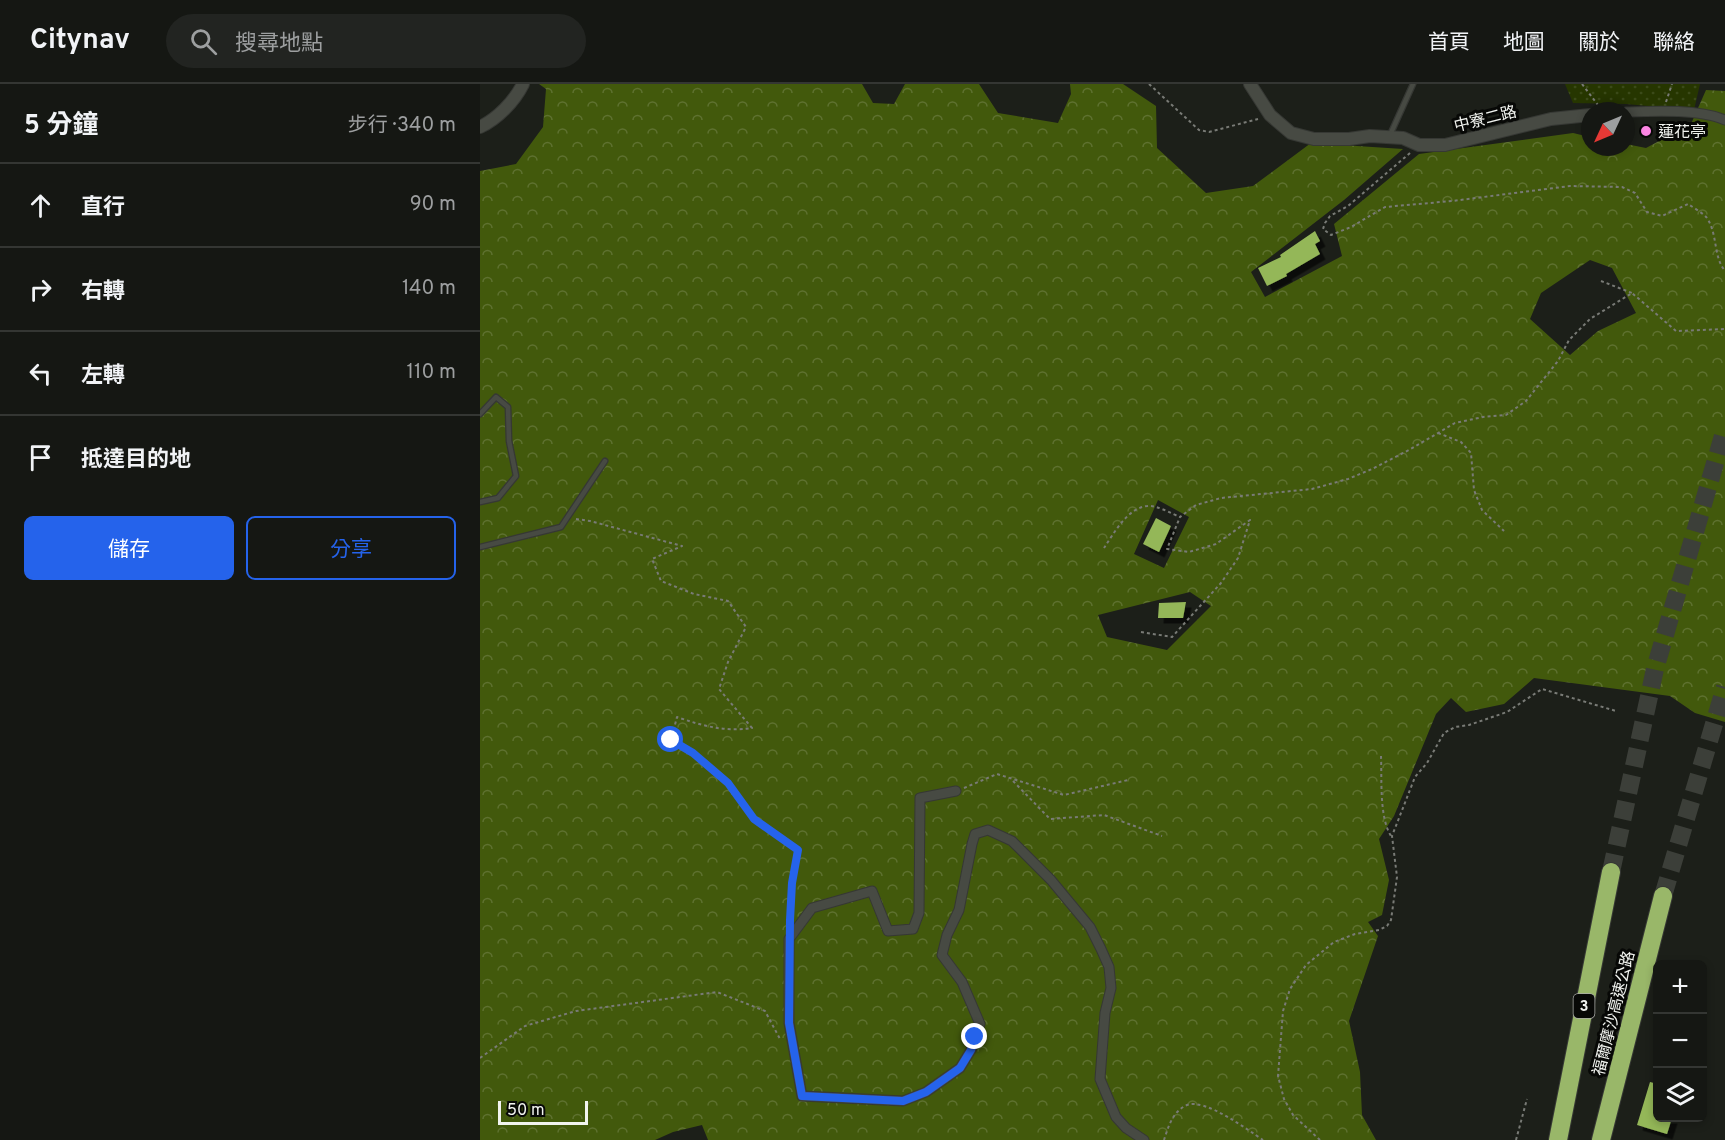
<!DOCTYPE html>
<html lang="zh-TW">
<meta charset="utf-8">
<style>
body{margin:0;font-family:Overpass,"Noto Sans TC",sans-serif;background:#222421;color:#f1f3f6}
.controls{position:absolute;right:18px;bottom:18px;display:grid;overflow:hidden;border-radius:9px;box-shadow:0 3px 9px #0003}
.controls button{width:54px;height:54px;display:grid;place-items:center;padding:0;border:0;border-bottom:2px solid #343633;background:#151713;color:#f1f3f6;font:30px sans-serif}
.compass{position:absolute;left:1101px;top:18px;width:54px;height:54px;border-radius:50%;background:#151713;box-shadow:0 3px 9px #0003;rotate:226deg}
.scale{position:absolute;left:18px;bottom:15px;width:90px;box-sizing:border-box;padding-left:6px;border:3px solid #f1f3ef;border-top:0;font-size:16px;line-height:21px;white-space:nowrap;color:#f1f3ef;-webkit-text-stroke:4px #070806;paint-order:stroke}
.stop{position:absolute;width:18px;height:18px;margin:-14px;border:4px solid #2563eb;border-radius:50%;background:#fff}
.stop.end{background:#2563eb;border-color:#fff;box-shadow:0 2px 6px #0008}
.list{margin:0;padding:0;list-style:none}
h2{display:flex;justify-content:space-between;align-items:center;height:78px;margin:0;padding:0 24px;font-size:26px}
h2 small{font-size:20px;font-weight:400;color:#9d9fa0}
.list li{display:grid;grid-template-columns:39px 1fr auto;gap:18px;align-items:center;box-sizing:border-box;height:84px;padding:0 24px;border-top:2px solid #343633}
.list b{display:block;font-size:22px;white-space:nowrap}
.list em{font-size:20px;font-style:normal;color:#9d9fa0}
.actions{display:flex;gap:12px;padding:18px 24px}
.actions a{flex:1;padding:14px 0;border:2px solid #2563eb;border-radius:9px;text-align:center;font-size:21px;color:#2563eb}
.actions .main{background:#2563eb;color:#fff}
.icon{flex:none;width:33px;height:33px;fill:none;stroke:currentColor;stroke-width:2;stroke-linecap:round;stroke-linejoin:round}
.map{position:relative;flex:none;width:1245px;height:1056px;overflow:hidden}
header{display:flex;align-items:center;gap:36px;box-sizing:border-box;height:84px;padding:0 30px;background:#151713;border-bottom:2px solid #343633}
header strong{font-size:28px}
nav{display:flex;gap:33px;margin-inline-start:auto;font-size:21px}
.search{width:420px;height:54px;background:#222421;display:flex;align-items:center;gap:15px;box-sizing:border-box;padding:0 21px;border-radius:33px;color:#9d9fa0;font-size:22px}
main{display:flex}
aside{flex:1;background:#151713}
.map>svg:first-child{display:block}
.forest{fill:url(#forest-crowns);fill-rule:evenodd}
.park{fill:url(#park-dots)}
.building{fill:#94b759;filter:url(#shadow)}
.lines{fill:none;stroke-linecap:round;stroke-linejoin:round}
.motorway-tunnel{stroke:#3c3f39;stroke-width:18;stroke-dasharray:18 9;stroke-linecap:butt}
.service-casing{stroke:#363834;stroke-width:7}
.minor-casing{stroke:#363834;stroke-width:11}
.tertiary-casing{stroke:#363834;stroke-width:14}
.motorway-casing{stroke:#363834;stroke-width:20}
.path{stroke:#797b76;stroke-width:2;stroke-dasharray:3 3;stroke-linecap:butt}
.service{stroke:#474a43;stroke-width:4.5}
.minor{stroke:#474a43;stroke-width:9}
.tertiary{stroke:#474a43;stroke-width:12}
.motorway{stroke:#99b769;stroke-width:18}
.route{stroke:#2563eb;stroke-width:8}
.poi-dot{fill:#fc86e3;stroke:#070806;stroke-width:2}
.labels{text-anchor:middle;stroke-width:6;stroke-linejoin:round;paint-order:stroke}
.shield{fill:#070806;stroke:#abaca9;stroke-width:1.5}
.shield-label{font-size:15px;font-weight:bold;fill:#f1f3ef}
.street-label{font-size:16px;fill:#f1f3ef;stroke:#070806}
.poi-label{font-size:16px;fill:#f1f3ef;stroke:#070806;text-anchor:start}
</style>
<header>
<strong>Citynav</strong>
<div class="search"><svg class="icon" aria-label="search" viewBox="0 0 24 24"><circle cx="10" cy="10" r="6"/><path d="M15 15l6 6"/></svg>搜尋地點</div>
<nav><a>首頁</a><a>地圖</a><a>關於</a><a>聯絡</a></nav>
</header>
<main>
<aside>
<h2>5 分鐘<small>步行 · 340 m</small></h2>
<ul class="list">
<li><svg class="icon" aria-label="ahead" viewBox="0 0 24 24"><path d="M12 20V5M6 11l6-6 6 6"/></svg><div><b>直行</b></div><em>90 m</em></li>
<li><svg class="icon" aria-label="right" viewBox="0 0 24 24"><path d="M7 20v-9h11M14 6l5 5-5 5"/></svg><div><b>右轉</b></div><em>140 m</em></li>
<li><svg class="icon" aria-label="left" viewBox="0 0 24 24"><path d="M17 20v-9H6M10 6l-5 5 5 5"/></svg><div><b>左轉</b></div><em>110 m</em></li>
<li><svg class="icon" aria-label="arrive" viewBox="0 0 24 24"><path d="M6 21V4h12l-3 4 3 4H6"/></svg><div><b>抵達目的地</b></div></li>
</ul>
<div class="actions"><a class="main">儲存</a><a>分享</a></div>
</aside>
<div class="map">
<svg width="1245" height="1056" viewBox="0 0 1245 1056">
<defs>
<pattern id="forest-crowns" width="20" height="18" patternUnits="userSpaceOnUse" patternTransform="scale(1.5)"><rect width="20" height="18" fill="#42590c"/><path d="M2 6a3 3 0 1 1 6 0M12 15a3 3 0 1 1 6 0" fill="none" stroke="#5e7130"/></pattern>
<pattern id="park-dots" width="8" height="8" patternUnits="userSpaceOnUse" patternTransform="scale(1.5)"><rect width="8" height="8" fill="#263600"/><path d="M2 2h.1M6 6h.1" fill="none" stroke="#3b4a19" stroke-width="1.8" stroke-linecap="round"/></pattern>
<filter id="shadow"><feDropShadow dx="5.5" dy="5.5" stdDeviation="0" flood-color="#0009"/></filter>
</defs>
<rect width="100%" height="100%" fill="#1c1f19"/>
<path class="forest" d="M 59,0 L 382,0 L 393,19 L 414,20 L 425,0 L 499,0 L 518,29 L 578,39 L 591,10 L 590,0 L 643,0 L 676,22 L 677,64 L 726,109 L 773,102 L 831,59 L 923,65 L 864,116 L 771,188 L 785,213 L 862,172 L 854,140 L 939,70 L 1093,49 L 1110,53 L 1110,63 L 1146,63 L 1146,60 L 1166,64 L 1211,40 L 1226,6 L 1245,7 L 1245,638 L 1215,629 L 1190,612 L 1054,594 L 1024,620 L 986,628 L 971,614 L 956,630 L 914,732 L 899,755 L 909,796 L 902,831 L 888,838 L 898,852 L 869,937 L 880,988 L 882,1031 L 896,1056 L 228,1056 L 222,1041 L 193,1048 L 175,1056 L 0,1056 L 0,87 L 36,80 L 63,43 L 66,5 ZM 1110,176 L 1132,184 L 1156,229 L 1118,247 L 1090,271 L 1050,235 L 1061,209 ZM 678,416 L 709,433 L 684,484 L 654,470 ZM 710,508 L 731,522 L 687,566 L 627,553 L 618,531 Z"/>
<path class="park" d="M 1085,0 L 1220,0 L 1214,26 L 1146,20 L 1093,19 Z"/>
<path class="building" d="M 835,147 L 840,157 L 835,160 L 840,170 L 806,190 L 807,192 L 787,202 L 778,184 L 801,173 L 800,171 Z
M 676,434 L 691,442 L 679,468 L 663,460 Z
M 706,518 L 703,534 L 678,534 L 679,519 Z
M 1170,998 L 1178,1000 L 1178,1034 L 1192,1034 L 1187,1050 L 1157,1041 Z"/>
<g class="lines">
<path class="motorway-tunnel" d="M 1131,788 L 1175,585 L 1245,345
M 1183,812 L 1245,603"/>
<g class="service-casing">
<path id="service" d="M 910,51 L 933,0
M 0,330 L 16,313 L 28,323 L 29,357 L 36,392 L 18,414 L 0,418
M 0,463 L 81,443 L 125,377"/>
</g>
<g class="minor-casing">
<path id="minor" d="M 1146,28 C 1175,27 1219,25 1245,36
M 476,707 L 440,714 L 439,829 L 433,845 L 408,847 L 392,807 L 332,824 L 309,855 L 309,939 L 322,1012 L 423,1017 L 446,1008 L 480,984 L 491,966 L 500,940 L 482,898 L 462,871 L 467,851 L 479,826 L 492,760 L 495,750 L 508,746 L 532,757 L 571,796 L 610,843 L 621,865 L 629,883 L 631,904 L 625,929 L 620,995 L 636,1033 L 646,1044 L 664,1056"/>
</g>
<g class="tertiary-casing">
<path id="tertiary" d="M 770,0 L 790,31 L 811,49 L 834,55 L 869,55 L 890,52 L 923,54 L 939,61 L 965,61 L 1071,35 L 1110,31
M 0,43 C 17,35 34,18 43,0"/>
</g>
<g class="motorway-casing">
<path id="motorway" d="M 1078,1056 L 1131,788
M 1121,1056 L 1183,812"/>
</g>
<path class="path" d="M 669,0 L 719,46 L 729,48 L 778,35
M 1102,0 L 1118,21
M 1186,18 L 1192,0
M 930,69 L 868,122 L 850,132 L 845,139 L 843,145 L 851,151 L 871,143 L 905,123 L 972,117 L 1090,102 L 1142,103 L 1155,109 L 1167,128 L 1182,132 L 1208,120 C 1214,124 1223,129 1227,134 C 1238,151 1233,172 1245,187
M 1121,197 L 1152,209
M 958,349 L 981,358 L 991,369 L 994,406 L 1002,426 L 1024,447
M 96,435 L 110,437 L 202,462 L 172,475 L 181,497 L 214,510 L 248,517 L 266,543 L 248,578 L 239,605 L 272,644 C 244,648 223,642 197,633 L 191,656 L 213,669 L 248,699 L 274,735 L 318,766 L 312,799 L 310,834
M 624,464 C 634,449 648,423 668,422 C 677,421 692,430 700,433 L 716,421 L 741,414 L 832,405 L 868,395 L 892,385 L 929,366 L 975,339 L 1003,333 L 1026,331 L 1046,317 L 1078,277 L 1089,256 L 1110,235 L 1152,209 L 1196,247 L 1245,245
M 661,548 L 692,553 L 741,499 L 758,474 L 770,436 L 736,460 L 709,468 L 687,465 L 700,433
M 901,672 C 902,695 899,733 911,752
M 533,697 L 570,735 L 624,731 L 682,752
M 484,704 L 517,690 L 584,711 L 648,696
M 0,974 L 45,942 L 96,927 L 237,908 L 285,927 L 300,955
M 684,1056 C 688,1043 693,1027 707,1021 C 725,1014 768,1046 783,1056
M 840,1056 L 813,1031 L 804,1015 L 798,992 L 803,927 L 810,905 L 826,881 L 854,858 L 875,850 L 899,846 L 907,842 L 911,836 L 917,793 L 912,752 L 935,693 L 947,679 L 964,649 L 975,643 L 989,641 L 1027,628 L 1062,605 L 1136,627
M 1036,1056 L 1047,1015"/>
<use href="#service" class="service"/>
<use href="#minor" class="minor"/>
<use href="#tertiary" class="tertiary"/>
<use href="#motorway" class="motorway"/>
</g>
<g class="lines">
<path class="route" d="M 191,656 L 213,669 L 248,699 L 274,735 L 318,766 L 312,799 L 310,836 L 309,939 L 322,1012 L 423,1017 L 446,1008 L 480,984 L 491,966 L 495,953"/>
</g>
<circle class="poi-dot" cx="1166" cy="47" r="6"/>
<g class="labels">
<rect class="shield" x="1093.5" y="910" width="21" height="24" rx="4.5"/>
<g class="shield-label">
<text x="1104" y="927">3</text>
</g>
<g class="street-label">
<text transform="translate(1005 34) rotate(-14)" y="6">中寮二路</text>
<text transform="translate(1133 929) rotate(-76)" y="6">福爾摩沙高速公路</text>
</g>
<g class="poi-label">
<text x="1178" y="53">蓮花亭</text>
</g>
</g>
</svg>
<div class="controls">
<button>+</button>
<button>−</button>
<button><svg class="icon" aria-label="layers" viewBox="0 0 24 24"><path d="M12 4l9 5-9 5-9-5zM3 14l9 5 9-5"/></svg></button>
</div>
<svg class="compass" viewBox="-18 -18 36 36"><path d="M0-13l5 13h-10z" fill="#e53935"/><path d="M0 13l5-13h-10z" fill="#9d9fa0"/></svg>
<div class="scale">50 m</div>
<div class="stop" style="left:191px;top:656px"></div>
<div class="stop end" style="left:495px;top:953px"></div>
</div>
</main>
